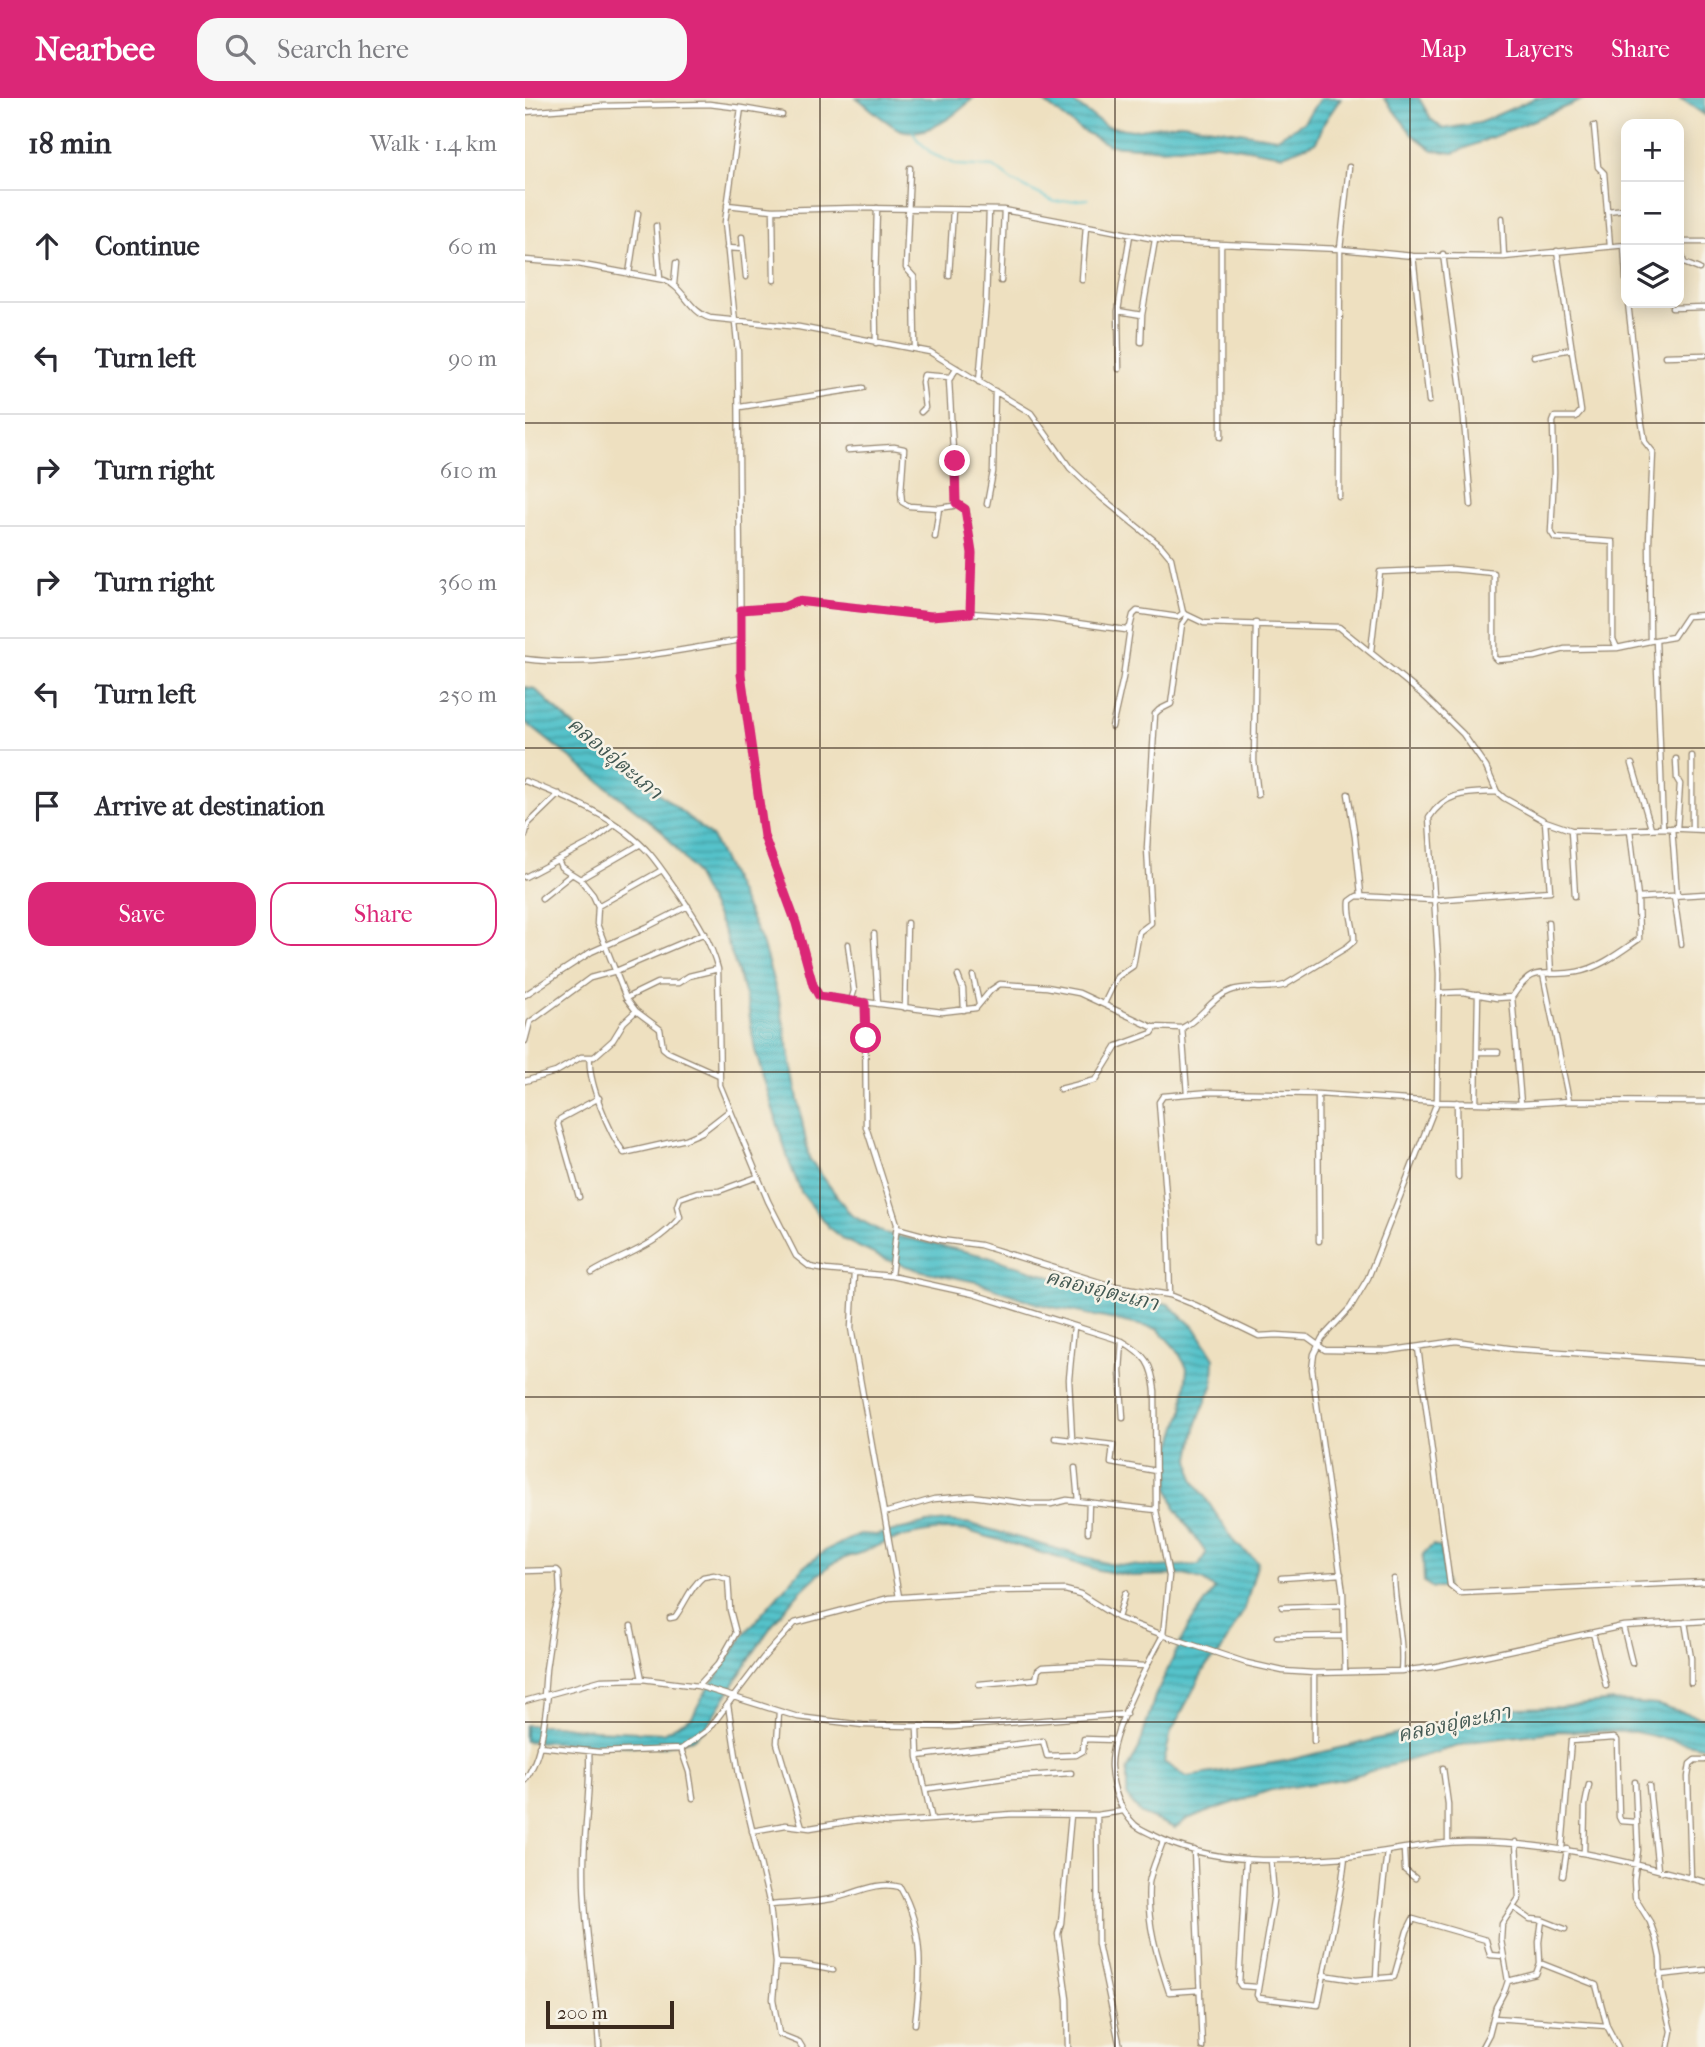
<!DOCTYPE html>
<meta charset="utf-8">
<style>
body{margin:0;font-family:"IM FELL French Canon","Noto Serif Thai",serif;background:#f7f7f7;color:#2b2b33}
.controls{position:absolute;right:21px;top:21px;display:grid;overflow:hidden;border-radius:14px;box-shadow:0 4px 18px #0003}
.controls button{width:63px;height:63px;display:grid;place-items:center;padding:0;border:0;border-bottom:2px solid #e1e1e2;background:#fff;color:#2b2b33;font:35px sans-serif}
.scale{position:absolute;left:21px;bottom:18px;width:128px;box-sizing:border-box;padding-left:7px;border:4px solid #3b2a1e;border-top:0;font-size:19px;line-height:24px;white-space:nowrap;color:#3b2a1e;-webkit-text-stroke:5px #f7f3e8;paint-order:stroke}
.stop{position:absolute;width:21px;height:21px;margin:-16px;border:5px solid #db2777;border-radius:50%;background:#fff}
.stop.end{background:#db2777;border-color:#fff;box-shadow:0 2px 7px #0008}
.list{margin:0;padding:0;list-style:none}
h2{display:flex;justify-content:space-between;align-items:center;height:91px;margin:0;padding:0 28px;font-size:30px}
h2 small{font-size:23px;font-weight:400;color:#7c7c81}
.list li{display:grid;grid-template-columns:46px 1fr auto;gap:21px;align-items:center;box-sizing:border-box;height:112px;padding:0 28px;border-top:2px solid #e1e1e2}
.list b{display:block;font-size:26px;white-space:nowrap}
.list em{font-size:23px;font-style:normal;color:#7c7c81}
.actions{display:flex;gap:14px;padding:21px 28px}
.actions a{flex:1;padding:16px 0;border:2px solid #db2777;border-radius:21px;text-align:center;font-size:24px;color:#db2777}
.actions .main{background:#db2777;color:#fff}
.icon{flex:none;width:38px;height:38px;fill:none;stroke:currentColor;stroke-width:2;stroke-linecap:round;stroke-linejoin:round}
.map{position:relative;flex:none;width:1180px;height:1949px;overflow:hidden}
header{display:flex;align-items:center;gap:42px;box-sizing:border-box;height:98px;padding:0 35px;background:#db2777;color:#fff}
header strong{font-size:33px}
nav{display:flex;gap:38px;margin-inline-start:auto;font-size:24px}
.search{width:490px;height:63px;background:#f7f7f7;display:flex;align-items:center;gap:18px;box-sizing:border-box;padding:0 24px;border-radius:21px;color:#7c7c81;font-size:26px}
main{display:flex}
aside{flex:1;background:#fff}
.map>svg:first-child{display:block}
.water{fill:url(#water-rules);stroke:#487674;stroke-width:2}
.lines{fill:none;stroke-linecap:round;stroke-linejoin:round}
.stream{stroke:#54c2ca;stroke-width:2}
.minor-casing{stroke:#94856f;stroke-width:7}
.minor{stroke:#fff;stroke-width:4.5}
.route{stroke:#db2777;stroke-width:9}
.grid{fill:none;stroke:#3b2a1e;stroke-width:2;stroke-opacity:0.55}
.labels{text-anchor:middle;stroke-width:5;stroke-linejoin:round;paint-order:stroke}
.water-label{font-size:21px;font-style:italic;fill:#425852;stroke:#f7f3e8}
</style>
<header>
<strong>Nearbee</strong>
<div class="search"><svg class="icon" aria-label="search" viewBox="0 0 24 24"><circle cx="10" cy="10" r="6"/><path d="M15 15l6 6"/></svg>Search here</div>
<nav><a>Map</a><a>Layers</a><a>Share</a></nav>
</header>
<main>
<aside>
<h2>18 min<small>Walk · 1.4 km</small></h2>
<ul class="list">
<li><svg class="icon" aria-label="ahead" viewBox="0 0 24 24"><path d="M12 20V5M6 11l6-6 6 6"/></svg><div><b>Continue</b></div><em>60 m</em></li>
<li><svg class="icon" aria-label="left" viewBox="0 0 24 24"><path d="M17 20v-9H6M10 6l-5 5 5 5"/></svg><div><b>Turn left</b></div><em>90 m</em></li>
<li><svg class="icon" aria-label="right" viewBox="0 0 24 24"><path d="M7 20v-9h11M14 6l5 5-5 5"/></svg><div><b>Turn right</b></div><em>610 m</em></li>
<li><svg class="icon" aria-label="right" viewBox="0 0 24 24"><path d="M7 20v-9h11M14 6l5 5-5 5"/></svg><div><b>Turn right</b></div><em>360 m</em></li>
<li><svg class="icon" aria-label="left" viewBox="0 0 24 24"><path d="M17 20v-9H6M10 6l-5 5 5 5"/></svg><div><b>Turn left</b></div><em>250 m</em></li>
<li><svg class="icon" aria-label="arrive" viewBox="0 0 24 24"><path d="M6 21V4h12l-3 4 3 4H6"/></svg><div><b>Arrive at destination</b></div></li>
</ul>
<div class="actions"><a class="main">Save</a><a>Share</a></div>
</aside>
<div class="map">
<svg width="1180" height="1949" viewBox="0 0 1180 1949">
<defs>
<pattern id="water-rules" width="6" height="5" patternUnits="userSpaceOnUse" patternTransform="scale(1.75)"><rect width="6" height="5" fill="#54c2ca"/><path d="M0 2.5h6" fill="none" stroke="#479ea3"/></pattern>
</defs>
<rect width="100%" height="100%" fill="#f7f3e8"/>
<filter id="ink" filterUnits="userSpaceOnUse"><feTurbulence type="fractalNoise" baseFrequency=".0143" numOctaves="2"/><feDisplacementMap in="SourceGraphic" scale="14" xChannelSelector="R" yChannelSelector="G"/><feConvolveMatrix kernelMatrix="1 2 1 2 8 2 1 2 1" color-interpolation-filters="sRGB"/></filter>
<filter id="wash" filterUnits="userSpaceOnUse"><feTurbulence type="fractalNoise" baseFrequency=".00686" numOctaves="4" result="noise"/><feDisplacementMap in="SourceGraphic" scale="28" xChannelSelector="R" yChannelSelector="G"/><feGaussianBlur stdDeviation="1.57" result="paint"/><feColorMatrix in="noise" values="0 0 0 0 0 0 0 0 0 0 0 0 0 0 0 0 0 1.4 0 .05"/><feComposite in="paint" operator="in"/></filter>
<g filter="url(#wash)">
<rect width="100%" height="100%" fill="#eee0c0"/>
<path class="water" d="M 332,0 L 448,0 C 432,16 402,40 376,32 C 364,28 343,8 332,0 Z
M 514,0 L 542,0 L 581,28 L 608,32 L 657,25 L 752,40 L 779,24 L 795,0 L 816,0 L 800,23 L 791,44 L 758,57 L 687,45 L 639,51 L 584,47 L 554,31 Z
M 859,0 L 894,0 L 906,21 L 918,31 L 954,25 L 1010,0 L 1062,0 L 929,55 L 908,52 L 888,37 Z
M 1154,0 L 1180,0 L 1180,17 L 1158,2 Z
M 0,589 L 10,591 L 60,639 L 141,701 L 187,739 L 237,844 L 255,906 L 284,1060 L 326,1117 L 359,1135 L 460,1158 L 580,1196 L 643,1206 L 671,1231 L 689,1260 L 688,1286 L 672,1325 L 665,1360 L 668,1381 L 710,1445 L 733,1464 L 719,1512 L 694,1556 L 681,1568 L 646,1634 L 639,1664 L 662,1679 L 760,1663 L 916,1626 L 993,1610 L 1035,1609 L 1088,1603 L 1132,1607 L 1180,1620 L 1180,1649 L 1110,1634 L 1035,1633 L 951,1643 L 818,1681 L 746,1692 L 662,1721 L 650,1730 L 616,1716 L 602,1699 L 602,1673 L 614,1650 L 630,1598 L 664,1527 L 690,1491 L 677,1482 L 659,1477 L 606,1478 L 574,1472 L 443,1433 C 409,1429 377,1437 345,1451 C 333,1457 317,1459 306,1467 C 248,1508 219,1575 180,1631 L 167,1641 L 136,1649 L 0,1643 L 0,1627 L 31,1627 L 69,1632 L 138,1635 L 167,1619 L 177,1600 L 221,1534 L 278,1469 L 303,1451 L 335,1436 L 351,1437 L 402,1425 L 425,1423 L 446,1426 L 584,1466 L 632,1469 L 674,1467 L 681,1455 L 650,1410 L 644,1391 L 645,1353 L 658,1313 L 662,1270 L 652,1252 L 633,1231 L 513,1206 L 452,1184 L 393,1172 L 357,1160 L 319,1142 L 304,1130 L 276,1094 L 264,1064 L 230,952 L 223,908 L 214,878 L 198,831 L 168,772 L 136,732 L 0,624 Z
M 908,1447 L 916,1450 L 921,1490 L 908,1490 L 899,1484 L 898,1456 Z"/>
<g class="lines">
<path class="stream" d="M 388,33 L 392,41 L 407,56 L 432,67 L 469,69 L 487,83 L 530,104 L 563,101"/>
</g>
</g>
<g filter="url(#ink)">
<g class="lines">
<g class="minor-casing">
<path id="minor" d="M 216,10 L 257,17
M 0,14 L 78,8 L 184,6 L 216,10 L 200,124 L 213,254 L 216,576 L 239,738 L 271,825 L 288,887 L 294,898 L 417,914 L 451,910 L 466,892 L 475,886 L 522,889 L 554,895 L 627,929 L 657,930 C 675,922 686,900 705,893 C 722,886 742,893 760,887 L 822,849 L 829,843 C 830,829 823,817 825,803 L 832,798 L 908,802 L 1025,793 L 1020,723
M 1069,28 L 1073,69 L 1079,75 L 1085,148
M 385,70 L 381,170 L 389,179 L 390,250
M 202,107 L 248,112 L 331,110 L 479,112 L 645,144 L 815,151 L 888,158 L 979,159 L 1101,147
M 248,112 L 249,182
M 1082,113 L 1101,111
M 977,120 L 979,159
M 131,128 L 135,181
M 217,139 L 221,179
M 1154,144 L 1180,144
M 696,147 L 696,339
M 1099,147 L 1101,181
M 1154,147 L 1159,165 L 1174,171
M 202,150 L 218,151
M 1032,153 L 1056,313 L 1051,319 L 1030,319 L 1028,324 L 1029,375 L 1026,434 L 1030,440 L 1088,444 L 1088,541 L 1092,550 L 1125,543
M 918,156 L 937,298 L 946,407
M 888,158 L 904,303
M 0,162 L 53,166 L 139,182 C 159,189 164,214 185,220 L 274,229 L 405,254 L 506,315 L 545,370 L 577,400 L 636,448 L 646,460 L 658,515 L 679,525 L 814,529 L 898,597 L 938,636 L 961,669 L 972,694
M 104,176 L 113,115
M 424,178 L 428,112
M 557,182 L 561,128
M 476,183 L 479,112
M 149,186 L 151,165
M 1103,205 L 1116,320 L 1120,344 L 1128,354 L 1124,443 L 1125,543 L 1148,539 L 1162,518 L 1180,517
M 1147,210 L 1180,209
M 593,213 L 617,217
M 616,244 L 617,217 L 630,142
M 351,245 L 350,185 L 352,110
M 1009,258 L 1047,251
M 1140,258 L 1180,257
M 432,270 L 424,282 L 431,405 L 441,411 L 447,455 L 445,515
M 594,271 L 593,213 L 605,137
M 454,284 L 461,205 L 464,112
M 215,309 L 338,290
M 396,314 L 400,310 L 397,284 L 399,277 L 425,279
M 323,352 L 369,349 L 379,351 L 376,394 L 377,404 L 384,408 L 414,410
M 814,398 L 815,151 L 824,69
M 462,406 L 468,374 L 470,293
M 410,439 L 414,410 L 428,408 L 431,405
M 216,512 L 259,509 L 272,503 L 406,518 L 445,515 L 517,520 L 601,532 L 605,529 L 608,517 L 612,513 L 653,519 L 658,515
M 731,525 L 729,663 L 733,697
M 1131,542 L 1138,730
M 846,553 L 855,474 L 927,471 L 969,475 L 969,559 L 972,562 L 1010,559 L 1040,551 L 1092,550
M 0,561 C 73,570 144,554 216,542
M 587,629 L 598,580 L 605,530
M 1151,661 L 1152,681 L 1155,686 L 1152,730
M 1107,666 L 1126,730
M 0,683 C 45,701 92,719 125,756 C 136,769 146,785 157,800 C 172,822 186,844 193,871 L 195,987 L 243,1103 L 271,1158 L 285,1169 L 301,1172 L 366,1178 L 448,1196 L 597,1243 C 621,1257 627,1266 630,1293 L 631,1412 L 644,1478 L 638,1537 L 593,1520 L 555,1496 L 540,1492 L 465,1493 L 364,1500 L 270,1525 L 238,1560 L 184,1631 L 156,1651 L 74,1654 L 14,1648
M 823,696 L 830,739 L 836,796
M 1147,730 L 1152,798
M 1167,731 L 1167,658
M 1046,732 L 1050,798
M 0,738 L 3,726 L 34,696
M 33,762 L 36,769 L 55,781 L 68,797 L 73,808 L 72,826 L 101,900 L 111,913 L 135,931 L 138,950 L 143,954 L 194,977
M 0,779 L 68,743 L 90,726
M 55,781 L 114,747
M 1149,798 L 1156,846
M 17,800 L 47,776
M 1113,800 L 1180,796
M 73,808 L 137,772
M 1023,824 L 1026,876
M 349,836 L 353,906
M 323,846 L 329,893 L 326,903
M 1018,876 L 1044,1003
M 433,878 L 438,891 L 439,912
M 448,878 L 454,905
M 913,895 L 938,894 L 972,900 L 987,899 C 1011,863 1016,881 1052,874 C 1075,870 1095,854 1114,841 L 1113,800 L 1105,732
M 0,897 L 66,854 L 122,829 L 163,808
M 987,899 L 996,1006
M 101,900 L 132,885 L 153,885 L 164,878 L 193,871
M 340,905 L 341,1029 L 372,1126 L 366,1178
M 579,906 L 592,879 L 608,868 L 614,834 L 626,825 L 622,750 L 630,616 L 634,612 L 646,606 L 657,526 L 662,519
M 380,910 L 382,825
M 657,930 L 662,996 L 686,994 L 793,996
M 0,943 L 5,924 L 65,880 L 91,873 L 180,835
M 953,954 L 973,954
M 65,959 C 62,983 85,1036 99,1055 L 161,1041 L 177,1034 L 204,1013
M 0,983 L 31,974 L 56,959 L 69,959 L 88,942 L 99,924 L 111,913
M 535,991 L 571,982 L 592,948 L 627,935 L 631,929
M 932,1004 L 933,1079
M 951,1005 L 953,896
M 54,1099 L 33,1026 L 35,1021 L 74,1000
M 372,1130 L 416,1142 L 455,1147 L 584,1187 L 645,1197 L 670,1207 L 734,1238 L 752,1237 L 782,1239 L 800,1252 L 862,1253 L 931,1243 L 990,1251 L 1180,1264
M 794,1143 L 793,996 L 912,1004 L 996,1006 L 1044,1003 L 1180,1004
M 67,1175 C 98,1156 130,1150 155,1119 L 152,1108 L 155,1100 L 172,1094 L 194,1093 L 232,1079
M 329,1175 L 326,1230 L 374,1499
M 645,1197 L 643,1123 L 634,1004 L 638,998 L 662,996
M 597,1243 L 595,1273 L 598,1320
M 893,1250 L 925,1487 L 935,1495 L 1180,1484
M 530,1340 L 588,1347 L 586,1365 L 631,1373
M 547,1341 L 544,1281 L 549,1229
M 550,1370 L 553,1403
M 359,1415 L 409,1401 L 447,1398 L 506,1406 L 526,1406 L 542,1402 L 631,1412
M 563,1434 L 564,1404
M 0,1473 L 32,1472 L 34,1474 L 35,1495 L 29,1516 L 21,1571 L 19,1598
M 756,1480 L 816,1476
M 869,1481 C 870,1512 879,1542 876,1573
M 757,1509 L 819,1507
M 145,1520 L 150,1519 C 160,1506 165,1489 178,1479 L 189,1477 L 203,1481 L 205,1512 L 211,1535 L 194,1565 L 173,1588
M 593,1520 L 600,1495
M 1180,1523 L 1098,1528 L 908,1569 L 876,1573 L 789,1575 L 758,1573 L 722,1565 L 638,1537 C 622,1567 584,1637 586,1669 C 587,1689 595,1713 610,1727 C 615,1731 622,1734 628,1737 C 685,1767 758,1764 820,1759 C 860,1755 901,1744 941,1744 C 1023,1743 1101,1763 1180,1784
M 1160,1524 L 1166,1560 L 1166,1585
M 106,1528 L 117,1581
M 1098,1528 L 1107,1565
M 1068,1535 L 1081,1588
M 752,1539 L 819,1538
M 820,1574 L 818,1495 L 787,1271 L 789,1256 L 797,1240 L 825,1210 L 843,1180 L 912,1004 L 914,876 L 904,720 C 921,693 943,695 972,694 L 979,700 L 1020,723 L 1046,732 L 1082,733 L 1138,730 L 1180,732
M 454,1586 L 511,1581 L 513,1572 L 517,1569 L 572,1566 L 621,1568
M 0,1603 L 76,1582 L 117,1581 L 173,1588 L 273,1619 L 338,1627 L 427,1629 L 601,1616
M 203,1607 L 214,1677 L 245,1807 L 251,1865 L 248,1901 L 254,1936 L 274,1944 L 277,1949
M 254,1614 L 252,1645 L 277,1729
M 392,1630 L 393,1659 L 407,1722
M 789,1643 L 789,1575
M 156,1651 L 164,1674 L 168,1700
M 64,1653 C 66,1695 58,1736 59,1777 C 59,1835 71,1891 74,1949
M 393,1658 L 518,1643 L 522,1658 L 551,1657 L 558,1653 L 559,1641 L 590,1642
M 918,1670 L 923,1706 L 923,1745
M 0,1682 C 17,1658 19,1625 23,1597
M 1110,1684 L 1113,1752 L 1109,1782 L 1110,1800 L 1125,1824 L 1131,1841 L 1135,1860 L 1136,1892 L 1146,1933 L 1143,1949
M 1124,1688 L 1133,1772
M 400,1691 L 486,1679 L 546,1675
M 572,1717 L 573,1846 L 595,1949
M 227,1733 L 261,1727 L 285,1730 L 333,1722 L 363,1725 L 488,1716 L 572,1717 L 598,1713
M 638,1743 C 634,1756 626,1771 624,1785 C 621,1824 632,1858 644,1894 L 675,1892
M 1037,1750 L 1046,1643 L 1089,1640 L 1092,1642 L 1094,1719 L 1096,1723 L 1110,1724
M 879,1751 L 880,1772 L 890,1780
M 669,1752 L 677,1949
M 1059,1755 L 1060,1707 L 1064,1687
M 721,1761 L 714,1885 L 716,1888 L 732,1889
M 746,1762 L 749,1797 L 732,1897 L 734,1900 L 793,1907 L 817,1783 L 820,1759
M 1038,1778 L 1042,1751
M 1166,1781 L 1163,1679 L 1165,1666 L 1170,1662 L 1180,1662
M 245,1807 C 265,1805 286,1805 306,1801 C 328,1797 352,1782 375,1789 C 400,1832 396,1879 390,1926
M 988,1809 L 1005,1821 L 1017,1822 L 1040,1831
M 251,1865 L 275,1866 L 308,1872
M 1015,1865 L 1071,1887 L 1082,1928
M 798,1877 L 831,1882 L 869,1879 L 882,1833 L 888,1821 L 961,1842 L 965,1857 L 978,1858
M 1135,1877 L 1180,1872
M 851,1880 L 854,1822 L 862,1754
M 983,1883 L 1011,1876 L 1015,1865 L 1014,1844 L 1017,1822
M 969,1920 L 1082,1928 L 1093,1949
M 543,1949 L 542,1901 L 533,1836 L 536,1825 L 546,1717
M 957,1949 L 964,1936 L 971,1909 L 980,1892 L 983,1883 L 976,1842 L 977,1826 L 994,1800 L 991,1744"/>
</g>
<use href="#minor" class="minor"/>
</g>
</g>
<g class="lines" filter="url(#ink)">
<path class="route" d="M 341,940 L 340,905 L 294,898 L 288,887 L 271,825 L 239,738 L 216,576 L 216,512 L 259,509 L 272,503 L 406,518 L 445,515 L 447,455 L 440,411 L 431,405 L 430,363"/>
</g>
<path class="grid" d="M 295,0 L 295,1949M 590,0 L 590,1949M 885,0 L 885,1949M 0,325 L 1180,325M 0,650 L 1180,650M 0,974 L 1180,974M 0,1299 L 1180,1299M 0,1624 L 1180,1624"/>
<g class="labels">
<g class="water-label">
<text transform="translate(90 660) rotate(40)" y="7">คลองอุ่ตะเภา</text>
<text transform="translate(577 1192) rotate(14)" y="7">คลองอุ่ตะเภา</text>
<text transform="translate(929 1625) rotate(-12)" y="7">คลองอุ่ตะเภา</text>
</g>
</g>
</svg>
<div class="controls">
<button>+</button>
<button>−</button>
<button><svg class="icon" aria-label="layers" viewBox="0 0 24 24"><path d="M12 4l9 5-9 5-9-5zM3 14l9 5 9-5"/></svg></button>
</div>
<div class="scale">200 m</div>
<div class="stop" style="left:341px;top:940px"></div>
<div class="stop end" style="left:430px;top:363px"></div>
</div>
</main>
